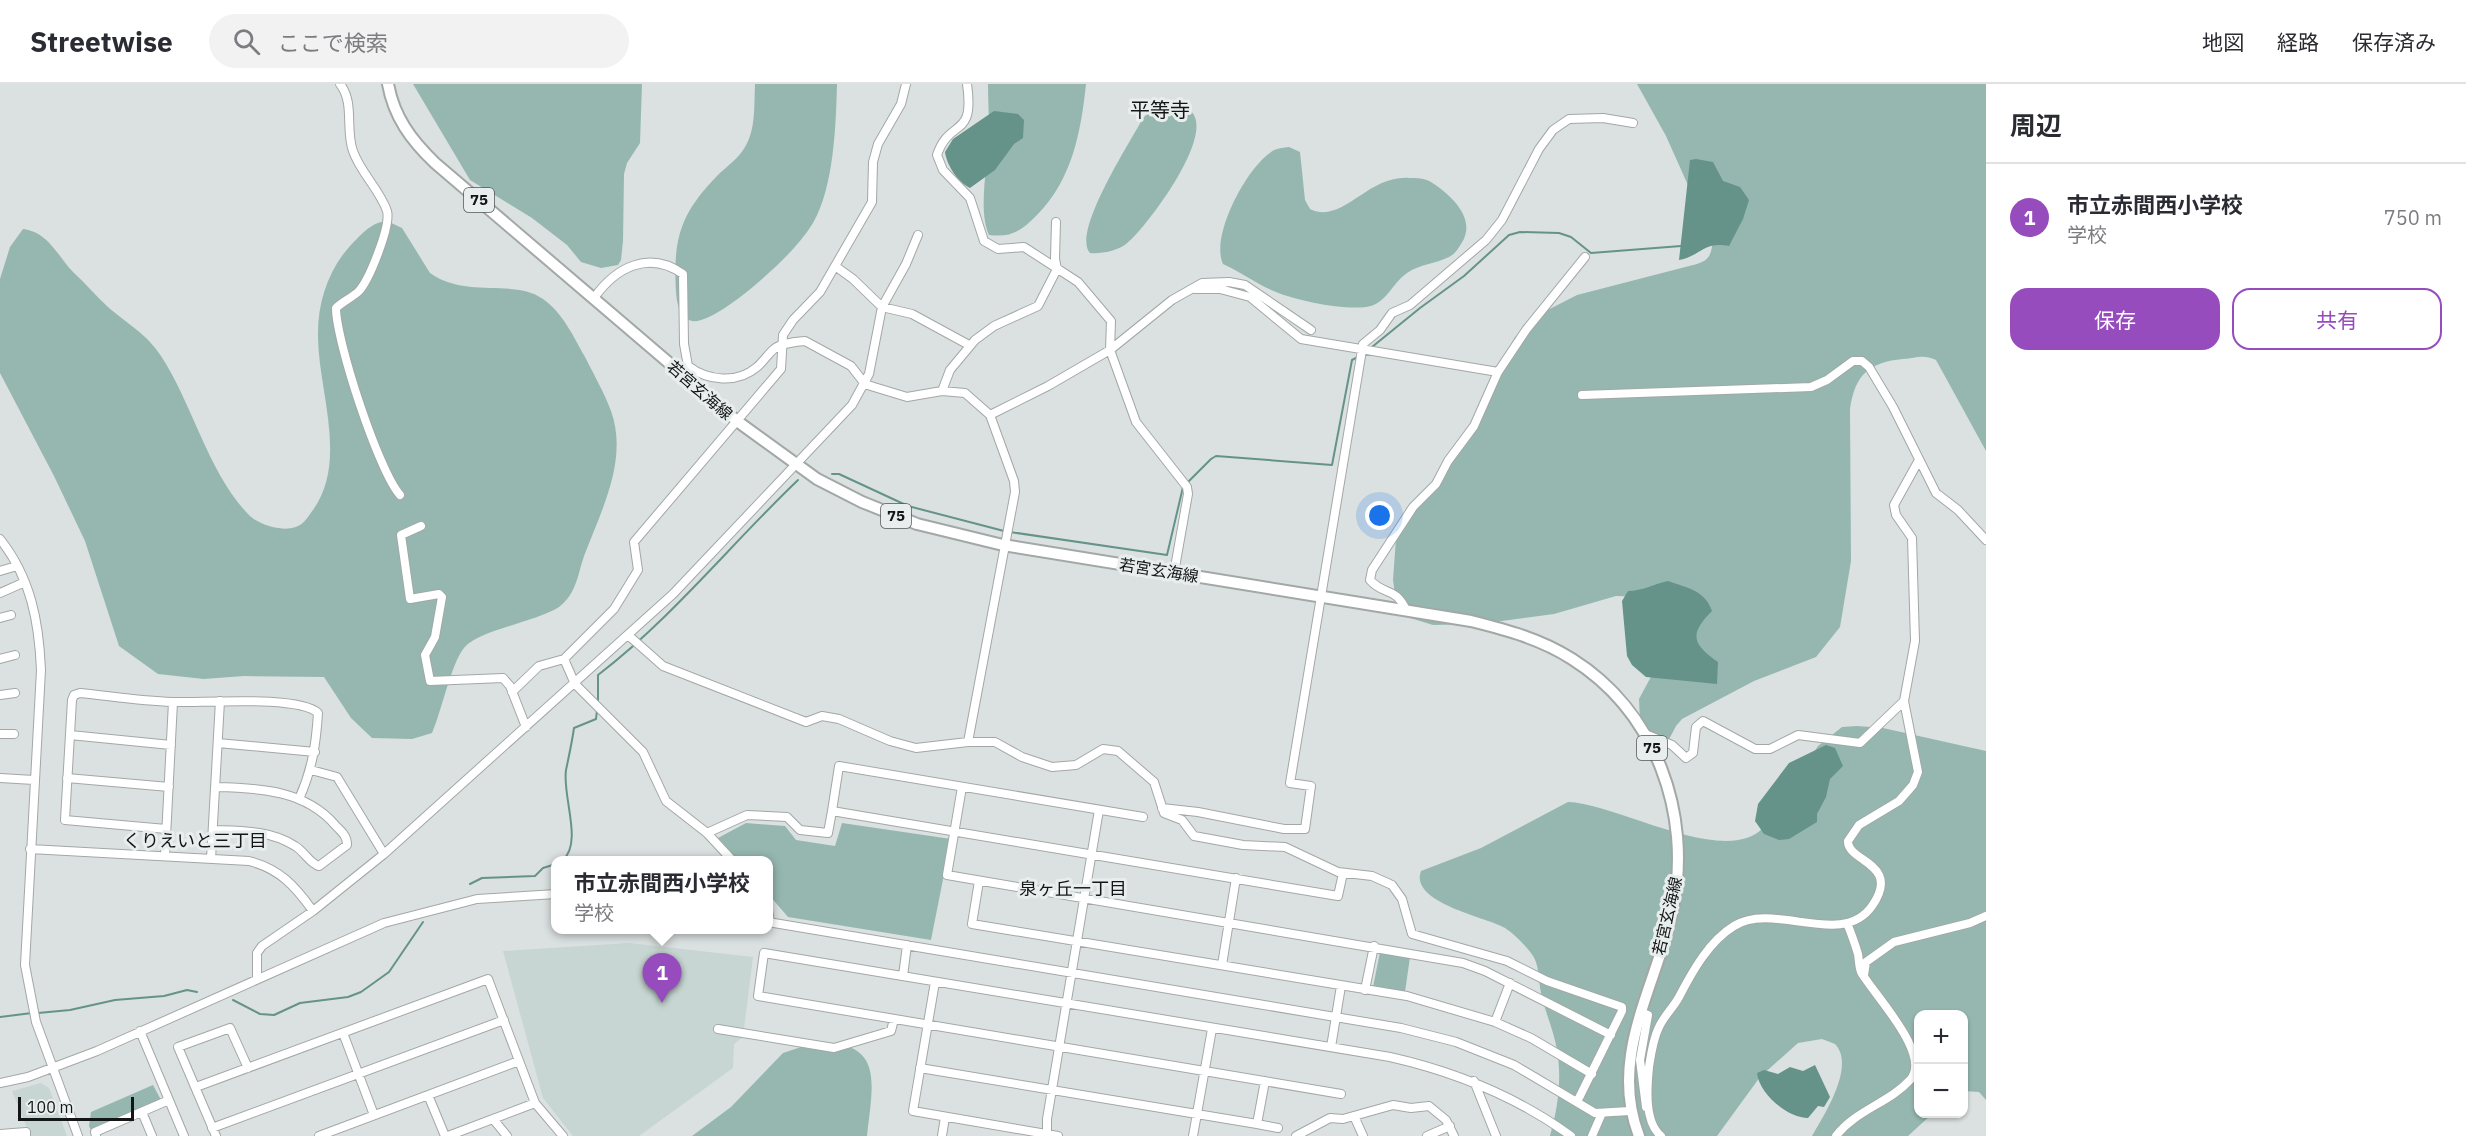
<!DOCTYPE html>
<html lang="ja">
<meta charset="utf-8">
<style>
body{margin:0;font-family:"IBM Plex Sans","Noto Sans JP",sans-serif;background:#f2f2f3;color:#2b2b33}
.controls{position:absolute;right:18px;bottom:18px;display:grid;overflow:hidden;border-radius:12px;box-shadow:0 2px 4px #0004}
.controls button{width:54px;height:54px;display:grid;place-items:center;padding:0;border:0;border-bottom:2px solid #e1e1e2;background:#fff;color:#2b2b33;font:30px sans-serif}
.scale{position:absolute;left:18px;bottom:15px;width:116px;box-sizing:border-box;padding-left:6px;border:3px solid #141616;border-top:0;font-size:16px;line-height:21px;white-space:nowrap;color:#141616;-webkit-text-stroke:4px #e8eeed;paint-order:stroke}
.you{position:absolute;left:1380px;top:432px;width:21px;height:21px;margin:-15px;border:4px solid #fff;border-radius:50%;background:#1a73e8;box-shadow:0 0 0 9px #1a73e833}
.badge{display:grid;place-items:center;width:39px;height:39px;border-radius:50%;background:#974cbe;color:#fff;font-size:20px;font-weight:700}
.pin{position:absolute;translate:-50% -50px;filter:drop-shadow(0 2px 3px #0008)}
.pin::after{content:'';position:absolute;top:32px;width:21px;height:18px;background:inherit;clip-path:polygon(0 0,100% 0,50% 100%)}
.popup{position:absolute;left:551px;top:772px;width:222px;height:78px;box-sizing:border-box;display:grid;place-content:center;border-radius:12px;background:#fff;filter:drop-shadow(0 2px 4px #0005);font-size:20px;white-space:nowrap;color:#7c7c81}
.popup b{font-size:22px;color:#2b2b33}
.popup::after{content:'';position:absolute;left:50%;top:100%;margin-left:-12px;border:12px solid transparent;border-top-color:#fff}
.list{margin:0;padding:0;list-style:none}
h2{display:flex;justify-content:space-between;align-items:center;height:78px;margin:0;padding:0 24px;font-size:26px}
h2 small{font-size:20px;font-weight:400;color:#7c7c81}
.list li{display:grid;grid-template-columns:39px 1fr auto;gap:18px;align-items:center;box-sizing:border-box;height:108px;padding:0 24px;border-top:2px solid #e1e1e2}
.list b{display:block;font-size:22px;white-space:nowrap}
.list p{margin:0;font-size:20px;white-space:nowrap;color:#7c7c81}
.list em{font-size:20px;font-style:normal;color:#7c7c81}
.actions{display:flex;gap:12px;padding:18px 24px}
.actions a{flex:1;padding:14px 0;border:2px solid #974cbe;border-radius:18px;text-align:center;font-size:21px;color:#974cbe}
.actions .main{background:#974cbe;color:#fff}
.icon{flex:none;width:33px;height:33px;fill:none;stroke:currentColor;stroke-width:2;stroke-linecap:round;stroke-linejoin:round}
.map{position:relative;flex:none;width:1986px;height:1052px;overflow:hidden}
header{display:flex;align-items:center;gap:36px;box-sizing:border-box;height:84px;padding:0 30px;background:#fff;border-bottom:2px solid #e1e1e2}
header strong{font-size:28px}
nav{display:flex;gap:33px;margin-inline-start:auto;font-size:21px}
.search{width:420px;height:54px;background:#f2f2f3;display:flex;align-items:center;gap:15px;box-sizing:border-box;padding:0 21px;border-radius:33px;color:#7c7c81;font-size:22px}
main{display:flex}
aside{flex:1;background:#fff}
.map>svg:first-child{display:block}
.built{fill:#c7d6d2}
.green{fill:#95b7b0}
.water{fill:#659389}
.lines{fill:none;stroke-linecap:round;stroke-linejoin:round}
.stream{stroke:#659389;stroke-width:2}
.minor-casing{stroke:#a2a8a6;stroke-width:10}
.major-casing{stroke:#a2a8a6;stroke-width:14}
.minor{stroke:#fff;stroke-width:8}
.major{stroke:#fff;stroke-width:10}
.labels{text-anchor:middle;stroke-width:6;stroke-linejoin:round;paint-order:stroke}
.shield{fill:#e8eeed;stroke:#545756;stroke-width:1.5}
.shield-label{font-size:15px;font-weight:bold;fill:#141616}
.street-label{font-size:16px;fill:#141616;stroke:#e8eeed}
.neighbourhood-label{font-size:18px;fill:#141616;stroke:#e8eeed}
.quarter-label{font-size:20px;fill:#141616;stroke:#e8eeed}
</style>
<header>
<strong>Streetwise</strong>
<div class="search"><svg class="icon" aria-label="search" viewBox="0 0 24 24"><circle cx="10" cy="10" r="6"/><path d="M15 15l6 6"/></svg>ここで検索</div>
<nav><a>地図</a><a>経路</a><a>保存済み</a></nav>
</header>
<main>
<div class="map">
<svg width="1986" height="1052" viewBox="0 0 1986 1052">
<rect width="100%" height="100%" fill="#dbe1e0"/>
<path class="built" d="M 629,859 L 753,873 L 743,953 L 734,960 L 733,984 L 639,1052 L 573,1052 L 543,1014 L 503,867 Z
M 41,999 L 49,1004 L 67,1052 L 30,1052 L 29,1044 L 27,1044 L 12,1007 Z"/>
<path class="green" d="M 413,0 L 642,0 L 640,59 L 627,79 L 624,90 L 623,157 L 621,176 L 618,181 L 601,184 L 581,178 L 567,161 L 532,134 L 470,96 Z
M 755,0 L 837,0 C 836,40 834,103 813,139 C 799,162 775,184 754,202 C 742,212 707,240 692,237 C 679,234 677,219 676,208 C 673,155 680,130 717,92 C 726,83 739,74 745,63 C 756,45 754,20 755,0 Z
M 988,0 L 1086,0 C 1081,48 1072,96 1037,131 C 1022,146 1012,154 989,151 C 977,125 989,76 989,47 C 989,32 988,16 988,0 Z
M 1637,0 L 1986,0 L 1986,367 L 1936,276 C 1923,270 1917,274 1903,275 C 1870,278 1855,290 1850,325 L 1851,477 L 1840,543 L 1816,573 L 1754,597 L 1682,635 L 1676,642 L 1666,661 L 1649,666 L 1641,661 L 1639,615 L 1653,589 L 1651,513 L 1616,512 L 1554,530 L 1479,540 L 1433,541 L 1407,533 L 1397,524 L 1393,496 L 1396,455 L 1423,410 L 1461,367 L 1497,285 L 1515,253 L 1538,231 L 1577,211 L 1697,180 C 1710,176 1711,170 1713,157 L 1666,52 Z
M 1178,22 C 1234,28 1147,144 1126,160 C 1117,167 1101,170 1090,169 C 1071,149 1131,57 1143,34 L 1155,23 Z
M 1289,63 L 1300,68 L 1305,116 L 1310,125 C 1343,141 1367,91 1409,94 C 1416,94 1425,94 1431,98 C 1451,111 1478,135 1461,160 C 1458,165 1455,170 1449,173 C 1435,180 1420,180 1407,189 C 1391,200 1387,220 1366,223 C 1342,226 1298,217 1276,208 C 1258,201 1241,188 1223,180 C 1210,152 1246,85 1271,68 C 1276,64 1282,64 1289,63 Z
M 387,137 L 402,144 L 430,189 C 466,215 514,194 543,215 C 563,229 573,252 585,273 C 594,291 604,308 611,327 C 628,374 603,423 586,467 C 578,486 578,509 559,523 C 536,538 478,546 464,564 C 451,580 442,626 432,649 L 412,655 L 372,654 L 351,634 L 324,593 L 244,592 L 204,595 L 158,590 L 119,562 L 85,457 L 54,392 L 0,289 L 0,195 L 10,163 L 23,145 C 48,148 57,171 73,188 C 85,199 96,212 108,223 C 126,239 147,250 161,272 C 192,319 209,390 248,430 C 258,441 283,449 298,442 C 305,439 309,431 313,426 C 349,375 317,305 318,249 C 318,217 329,185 350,162 C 361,151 371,138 387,137 Z
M 1857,642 L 1883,644 L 1986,667 L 1986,1016 L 1979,1008 L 1964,1007 L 1964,930 L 1918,930 L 1918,1030 L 1932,1030 L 1908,1052 L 1812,1052 C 1824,1031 1856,982 1835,960 L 1822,955 L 1798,959 L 1760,993 L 1717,1052 L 1550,1052 C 1558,1024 1562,995 1557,966 C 1554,947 1545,928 1541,909 C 1538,896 1540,880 1531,869 C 1525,861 1513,849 1505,844 C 1486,833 1409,819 1421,787 L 1481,764 L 1568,718 C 1617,719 1724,784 1763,744 L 1818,662 L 1842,643 Z
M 746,739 L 785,742 L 796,756 L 835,762 L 842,739 L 951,755 L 931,856 L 788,833 L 769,811 L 768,776 L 738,776 L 718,754 Z
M 1380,868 L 1410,873 L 1405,908 L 1373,903 Z
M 813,959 C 885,956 873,997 867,1052 L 692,1052 L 731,1023 L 783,969 Z
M 153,1001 L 161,1016 L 91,1046 L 89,1042 L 91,1028 Z"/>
<path class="water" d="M 994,27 L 1018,30 L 1024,36 L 1023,54 L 1014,60 L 995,86 L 970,104 C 958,98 947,82 945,68 L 953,55 Z
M 1696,75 L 1713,78 L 1723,97 L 1740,103 L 1749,116 L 1743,135 L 1729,162 C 1703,157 1701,172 1679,176 L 1690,76 Z
M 1668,497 C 1687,504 1705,506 1712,527 C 1689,550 1692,560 1718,578 L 1717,600 L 1646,593 L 1632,581 L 1627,572 L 1622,517 L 1628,507 C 1642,507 1654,500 1668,497 Z
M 1826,661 L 1835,664 L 1843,682 L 1830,695 L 1826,713 L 1817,730 L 1817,738 L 1789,755 L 1779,756 L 1764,750 L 1755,737 L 1758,720 L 1789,679 Z
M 1815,981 L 1830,1013 L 1824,1023 L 1818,1022 L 1808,1034 C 1788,1034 1759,1010 1757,989 L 1764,986 L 1778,990 L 1790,983 L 1803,987 Z"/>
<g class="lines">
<path class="stream" d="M 1372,263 L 1420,224 L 1464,192 L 1509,151 L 1520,148 L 1559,149 L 1571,153 L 1591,169 L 1681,162
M 832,390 L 839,390 L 908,422 L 1004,447
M 1010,448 L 1167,471 L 1183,403 L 1211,375 L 1216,372 L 1332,381 L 1352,276 L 1358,273
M 598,620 L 598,591 C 672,534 731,460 798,396
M 563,776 C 583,758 562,712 566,686 C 569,672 572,658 574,644 L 596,635 L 597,626
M 470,800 L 482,794 L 535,792 L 543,784 L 556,780
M 233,916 L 260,930 L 274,931 L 300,919 L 348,913 L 361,908 L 389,888 L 423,838
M 38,929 L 70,926 L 115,916 L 164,912 L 187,906 L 197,908
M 0,933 L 32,929"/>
<g class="minor-casing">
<path id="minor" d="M 340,0 C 355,19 345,46 353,67 C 360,88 380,106 387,127 C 391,142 369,197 358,208 C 351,214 342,218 336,224 C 336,257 379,388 400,411
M 967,0 C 975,56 950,33 937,71 L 943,86 L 970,114 L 984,157 L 998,165 L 1024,163 L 1078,198 L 1111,237 L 1110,266 L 1136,338 L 1187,403 L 1188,410 L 1174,489
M 835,182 L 853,195 L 882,223 L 912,230 L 969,261
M 1195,205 L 1220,205 L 1250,213 L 1301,255 L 1498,288
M 594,214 C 616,183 649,166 683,190 L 684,260 L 688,282 C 708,297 737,300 757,283 C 763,278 768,270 774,265 C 781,259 796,258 805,257 L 851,282 L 865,300 L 874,303 L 907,313 L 942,307 L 965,309 L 990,331 L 1014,397 L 1015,408 L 968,658
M 942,307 L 950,286 L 975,256 L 994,242 L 1038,222 L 1057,185 L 1055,175 L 1056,138
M 1582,311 L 1811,303 L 1827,296 L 1853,277 L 1862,277 L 1869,283 L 1893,323 L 1936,409 L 1958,426 L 1986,456
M 990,331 L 1048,302 L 1110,266 L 1172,216 L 1202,199 L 1229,198 L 1245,201 L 1311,246
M 421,442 L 401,451 L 410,515 L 439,510 L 442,513 L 435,553 L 425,571 L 430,597 L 503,594 L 510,602 L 526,643
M 0,455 C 31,494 39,538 41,586 L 25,881 L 36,938 L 78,1052
M 0,487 L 17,482
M 0,509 L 25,498
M 1406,526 C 1395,502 1384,512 1370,496 L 1372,486 L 1413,423 L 1436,400 L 1448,377 L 1474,342 L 1498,288 L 1526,246 L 1585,173
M 0,534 L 11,531
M 628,551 L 663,582 L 806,638 L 822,632 L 839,635 L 890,657 L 916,664 L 968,658 L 995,658 L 1022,673 L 1052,683 L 1076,681 L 1103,665 L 1118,667 L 1154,698 L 1164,729 L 1182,736 L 1194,752 L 1243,761 L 1285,763 L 1338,788 L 1372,792 L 1392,801 L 1402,815 L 1412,850 L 1507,877 L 1547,897 L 1622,923 L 1622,927 L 1577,1018
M 0,575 L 15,571
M 564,575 L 575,600 L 643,668 L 666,717 L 707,749 L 732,776
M 512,608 L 539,582 L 564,575 L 614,525 L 638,486 L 634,458 L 781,285 L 783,251 L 793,236 L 820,208 L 872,118 L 873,78 L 878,60 L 901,20 L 906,0
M 0,611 L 15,609
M 0,650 L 14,650
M 1645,650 L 1672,661 L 1686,674 L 1693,669 L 1696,643 L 1703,637 L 1755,665 L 1770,665 L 1798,651 L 1860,659 L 1904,617
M 70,651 L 171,661
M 218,659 L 315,668
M 311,686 L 337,693 L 384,770
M 0,694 L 34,696
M 67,694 L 169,703
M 962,703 L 947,791 L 1463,879 L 1485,887 L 1611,951
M 1162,724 L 1198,728 L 1284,745 L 1305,745 L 1311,702 L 1290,699 L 1363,260 L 1380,246 L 1392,229 L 1410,221 L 1486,156 L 1502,136 L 1539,65 L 1553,46 L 1569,35 L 1603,34 L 1633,39
M 1143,733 L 839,682 L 832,727 L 1338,812 L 1343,789
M 166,745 L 65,736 L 72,616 L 74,611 L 80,609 C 110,612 141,617 172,618 C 202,619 298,611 318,629 C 316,661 312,686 299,715
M 213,746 C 241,747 270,746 295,762 C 304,767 310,780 319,782 L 347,761 C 347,752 342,748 336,742 C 306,706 259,704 216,703
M 707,749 L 747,731 L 787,733 L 800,746 L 828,749 L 832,727
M 30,765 L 249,777 C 280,785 295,802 313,827
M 165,772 L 173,618
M 211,775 L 220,617
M 979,797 L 972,840 L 1407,912 L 1495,938 L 1531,954 L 1592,990
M 768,826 L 770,838
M 768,838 L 1401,944 L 1456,958 L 1514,981 L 1595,1029 L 1630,1027
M 1222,881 L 1236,794
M 1864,891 L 1866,878 L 1894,858 L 1970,839 L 1986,832
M 903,892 L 907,861
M 257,893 L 257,869 L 262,862 L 313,827 L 384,770 L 673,510 L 852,321 L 869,290 L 882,223 L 906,180 L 918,151
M 935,898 L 913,1027 L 1058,1052
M 1365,906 L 1374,862
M 1640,928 L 1648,931 L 1640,976 L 1646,1023
M 1495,938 L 1510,899
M 718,945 L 834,964 L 891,947 L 894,935
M 140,947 L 184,1052
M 343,949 L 374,1031
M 1331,963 L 1341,902
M 920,984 L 1257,1040 L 1265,997
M 1474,997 L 1496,1052
M 0,999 L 28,993 L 97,967 L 384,839 L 477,815 L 556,810
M 196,1003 L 488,895 L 535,1019 L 563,1052
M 1341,1010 L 758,912 L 764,869 L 1390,973 C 1456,988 1516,1012 1571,1052
M 428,1011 L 445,1052
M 142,1028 L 152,1052
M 1354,1032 L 1363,1052
M 493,1035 L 507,1052
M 1257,1040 L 1278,1044
M 212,1044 L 504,936
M 0,1050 L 26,1048 L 26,1052
M 96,1052 L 95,1048 L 169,1016
M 216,1052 L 178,963 L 230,944 L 248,984
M 319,1052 L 519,977
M 448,1052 L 535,1019
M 942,1052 L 945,1033
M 1047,1052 L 1047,1035 L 1099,726
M 1193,1052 L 1212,945
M 1296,1052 L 1330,1034 L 1343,1035 L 1393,1021 L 1411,1024 L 1429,1022 L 1446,1036 L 1454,1052
M 1427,1052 L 1450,1042
M 1592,1052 L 1602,1029
M 1661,1052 C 1644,1038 1647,1003 1649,983 C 1651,970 1653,955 1659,943 C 1664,932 1673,924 1679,913 C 1692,888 1709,857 1734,842 C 1775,817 1842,865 1872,822 C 1902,779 1847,778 1848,757 L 1859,741 L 1899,717 L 1913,701 L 1918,688 L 1904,617 L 1915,557 L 1912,454 L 1896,431 L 1894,421 L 1919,376
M 1836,1052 C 1856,1026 1889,1019 1910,996 C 1933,971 1874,911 1861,888 C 1859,883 1859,876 1858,870 C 1855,860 1851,849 1847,839"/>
</g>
<g class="major-casing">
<path id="major" d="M 388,0 C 394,33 411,56 435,79 L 737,337 L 817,395 L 862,418 L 917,440 L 1003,461 L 1471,537 C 1507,546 1541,555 1572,575 C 1656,628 1692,730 1673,824 C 1657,902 1608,971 1639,1052"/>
</g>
<use href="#minor" class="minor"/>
<use href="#major" class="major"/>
</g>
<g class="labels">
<g class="shield">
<rect x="464" y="104" width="30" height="24" rx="4.5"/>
<rect x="881" y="420" width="30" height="24" rx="4.5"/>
<rect x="1637" y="652" width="30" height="24" rx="4.5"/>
</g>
<g class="shield-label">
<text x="479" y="121">75</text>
<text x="896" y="437">75</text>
<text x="1652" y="669">75</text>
</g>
<g class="street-label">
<text transform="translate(700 306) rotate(41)" y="6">若宮玄海線</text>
<text transform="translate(1159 486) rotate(9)" y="6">若宮玄海線</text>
<text transform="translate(1667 832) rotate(-77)" y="6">若宮玄海線</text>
</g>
<g class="neighbourhood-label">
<text x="195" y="763">くりえいと三丁目</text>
<text x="1073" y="811">泉ヶ丘一丁目</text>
</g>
<g class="quarter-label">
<text x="1160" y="33">平等寺</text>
</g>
</g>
</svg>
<div class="controls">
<button>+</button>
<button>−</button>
</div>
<div class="scale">100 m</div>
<div class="you"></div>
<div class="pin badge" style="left:662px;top:919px">1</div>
<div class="popup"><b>市立赤間西小学校</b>学校</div>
</div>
<aside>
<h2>周辺<small></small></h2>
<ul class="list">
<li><span class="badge">1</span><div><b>市立赤間西小学校</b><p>学校</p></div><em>750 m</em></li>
</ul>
<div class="actions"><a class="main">保存</a><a>共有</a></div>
</aside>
</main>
